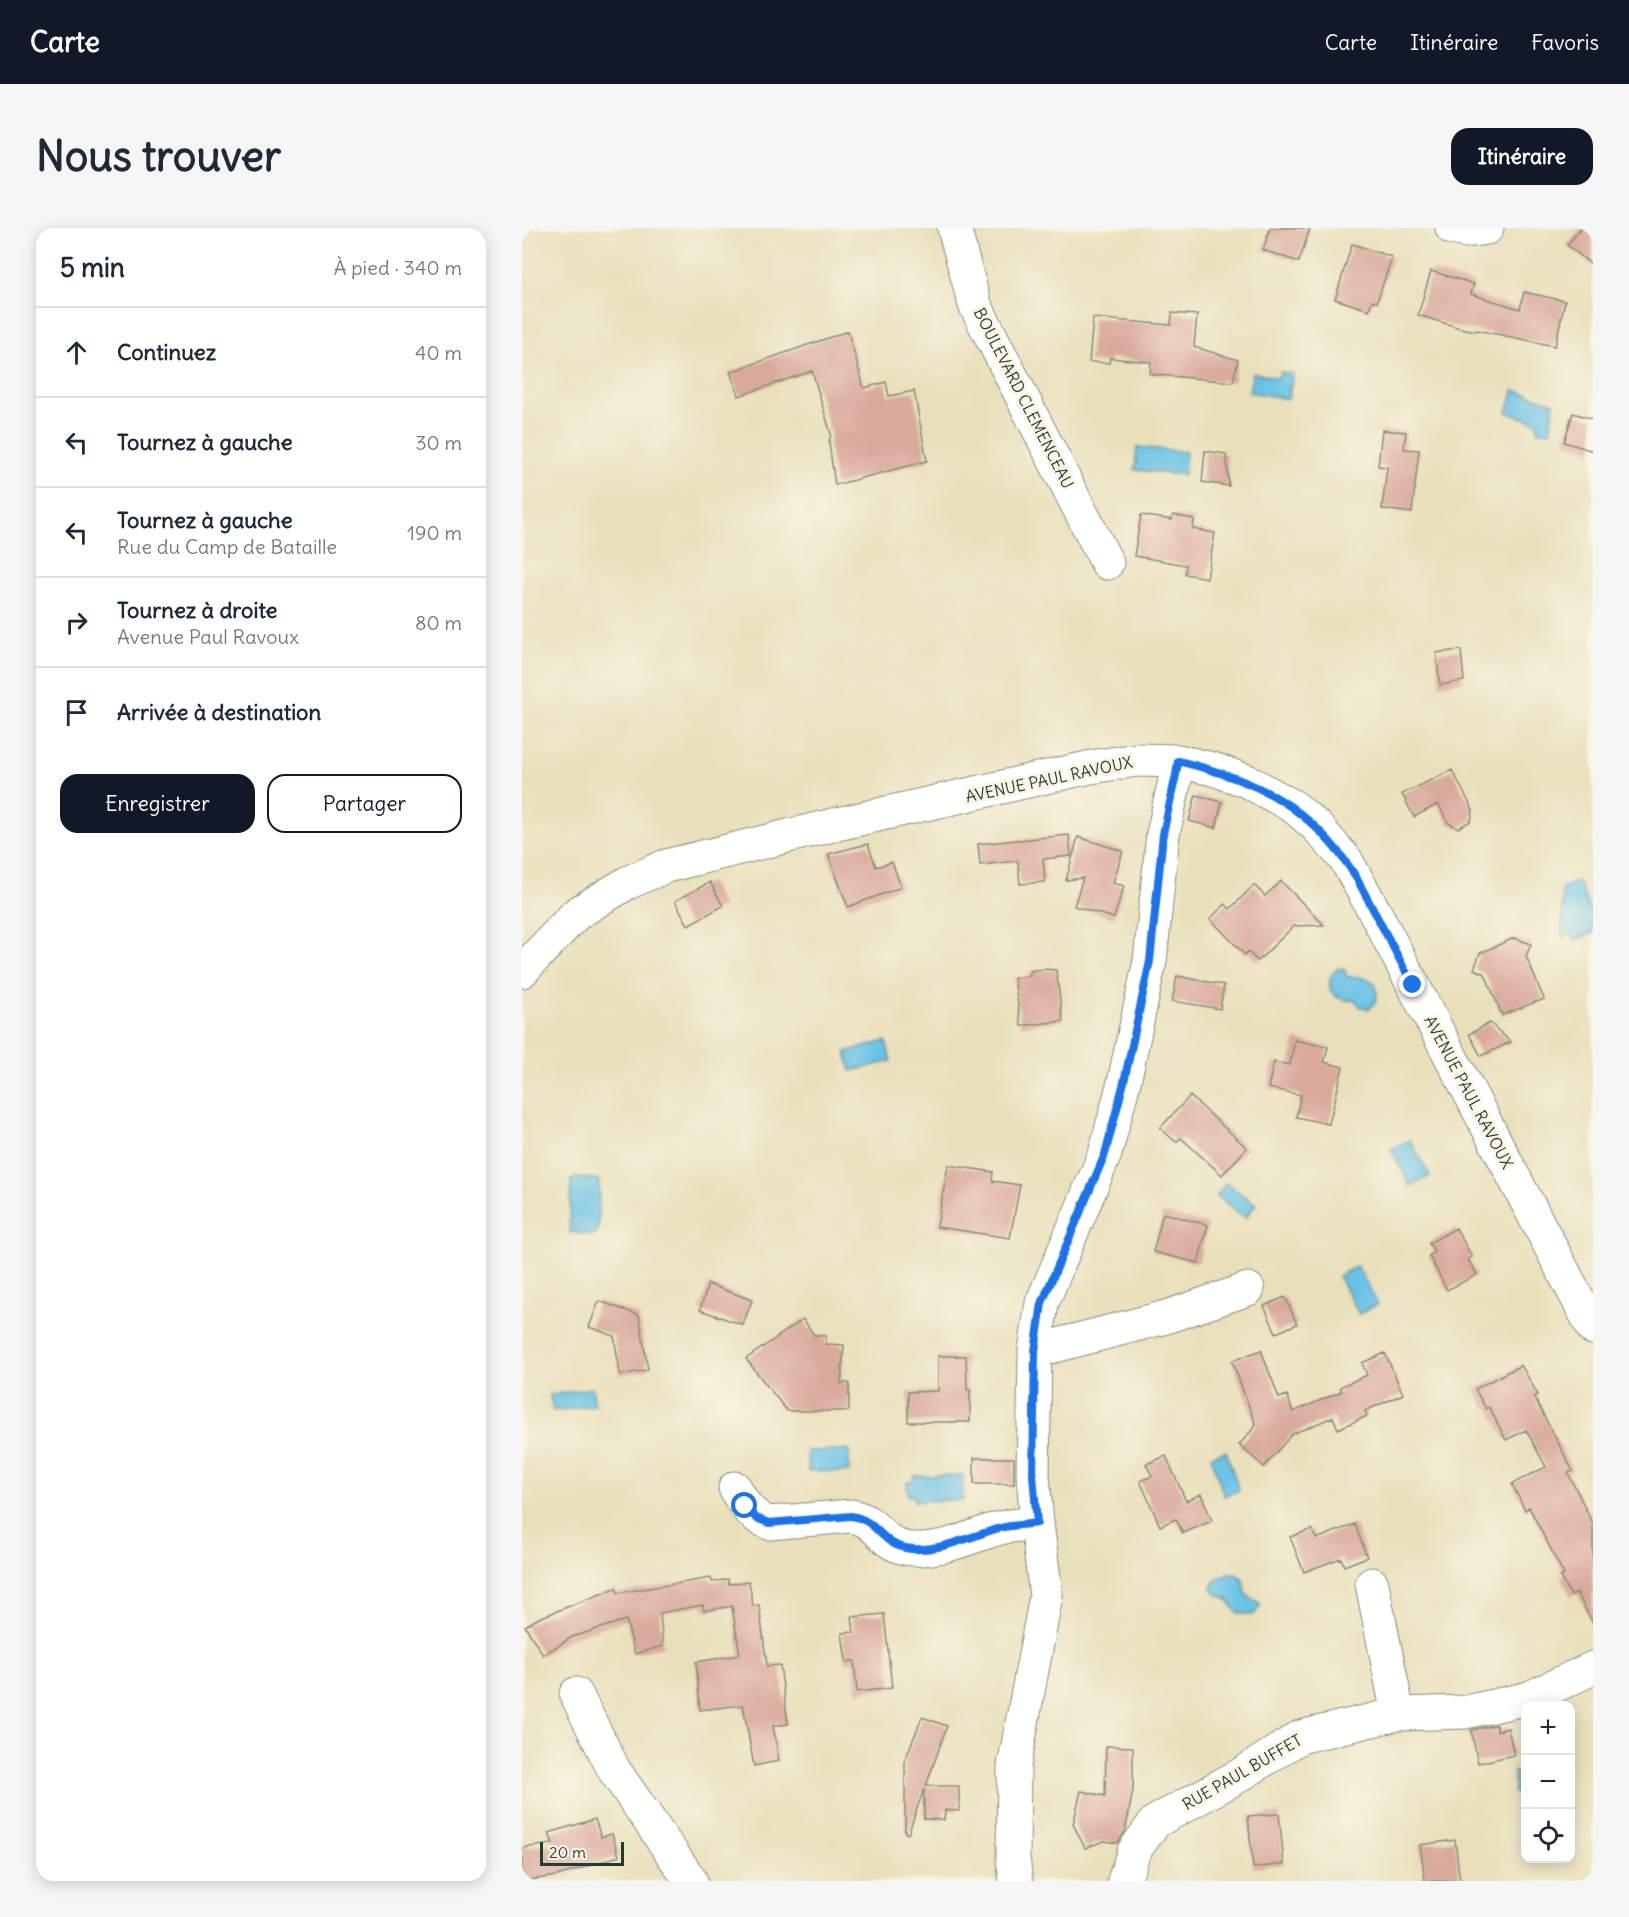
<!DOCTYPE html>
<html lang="fr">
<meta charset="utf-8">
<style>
body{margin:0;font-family:Delius,sans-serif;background:#f6f6f7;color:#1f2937}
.controls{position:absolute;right:18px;bottom:18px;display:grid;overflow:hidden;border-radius:12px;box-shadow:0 3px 15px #0003}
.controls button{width:54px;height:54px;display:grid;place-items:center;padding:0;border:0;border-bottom:2px solid #e0e1e3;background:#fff;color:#1f2937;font:30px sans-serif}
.scale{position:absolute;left:18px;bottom:15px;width:84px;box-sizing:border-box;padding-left:6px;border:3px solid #1f3d34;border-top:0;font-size:16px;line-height:21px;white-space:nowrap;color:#1f3d34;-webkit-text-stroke:4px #fcf5e5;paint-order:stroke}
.stop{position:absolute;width:18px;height:18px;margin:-14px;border:4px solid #1a73e8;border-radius:50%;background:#fff}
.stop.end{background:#1a73e8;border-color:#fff;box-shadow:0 2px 6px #0008}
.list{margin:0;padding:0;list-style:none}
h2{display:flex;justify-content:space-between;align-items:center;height:78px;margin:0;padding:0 24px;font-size:26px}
h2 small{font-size:20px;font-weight:400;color:#747a83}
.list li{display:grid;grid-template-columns:39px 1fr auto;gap:18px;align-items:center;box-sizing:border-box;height:90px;padding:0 24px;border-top:2px solid #e0e1e3}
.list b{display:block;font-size:22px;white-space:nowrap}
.list p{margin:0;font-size:20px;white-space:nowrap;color:#747a83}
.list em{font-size:20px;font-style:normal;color:#747a83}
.actions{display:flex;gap:12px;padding:18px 24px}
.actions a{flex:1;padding:14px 0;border:2px solid #111827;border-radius:18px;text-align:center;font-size:21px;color:#111827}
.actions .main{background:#111827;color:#fff}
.icon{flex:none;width:33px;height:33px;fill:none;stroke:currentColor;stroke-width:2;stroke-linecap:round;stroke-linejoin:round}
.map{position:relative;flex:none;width:1071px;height:1653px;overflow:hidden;border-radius:18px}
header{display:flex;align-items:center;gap:36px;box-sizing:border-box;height:84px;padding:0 30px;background:#111827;color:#fff}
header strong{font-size:28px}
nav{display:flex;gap:33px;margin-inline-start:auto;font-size:21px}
.intro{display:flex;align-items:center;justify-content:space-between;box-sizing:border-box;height:144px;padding:0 36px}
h1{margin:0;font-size:42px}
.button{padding:15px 27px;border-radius:18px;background:#111827;color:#fff;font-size:21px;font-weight:700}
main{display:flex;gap:36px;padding:0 36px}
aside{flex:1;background:#fff;border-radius:18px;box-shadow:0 3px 15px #0003}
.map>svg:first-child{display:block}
.water{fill:#69c2e6;stroke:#44808d;stroke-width:1.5}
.building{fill:#d9a99b}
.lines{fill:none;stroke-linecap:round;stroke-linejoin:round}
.minor-casing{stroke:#848e78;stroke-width:35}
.tertiary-casing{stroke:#848e78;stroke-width:35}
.minor{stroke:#fff;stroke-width:33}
.tertiary{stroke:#fff;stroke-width:33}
.route{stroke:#1a73e8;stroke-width:8}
.labels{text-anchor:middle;stroke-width:6;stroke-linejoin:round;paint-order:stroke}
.street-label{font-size:16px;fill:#1f3d34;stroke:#fcf5e5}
</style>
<header>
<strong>Carte</strong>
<nav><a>Carte</a><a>Itinéraire</a><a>Favoris</a></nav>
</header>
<div class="intro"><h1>Nous trouver</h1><a class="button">Itinéraire</a></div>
<main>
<aside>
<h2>5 min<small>À pied · 340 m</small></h2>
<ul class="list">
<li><svg class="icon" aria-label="ahead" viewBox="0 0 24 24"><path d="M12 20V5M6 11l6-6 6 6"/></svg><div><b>Continuez</b></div><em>40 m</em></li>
<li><svg class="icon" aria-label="left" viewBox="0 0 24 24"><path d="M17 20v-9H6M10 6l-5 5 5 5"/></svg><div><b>Tournez à gauche</b></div><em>30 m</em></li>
<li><svg class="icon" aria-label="left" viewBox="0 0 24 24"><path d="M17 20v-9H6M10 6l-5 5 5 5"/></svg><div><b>Tournez à gauche</b><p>Rue du Camp de Bataille</p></div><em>190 m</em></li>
<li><svg class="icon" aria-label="right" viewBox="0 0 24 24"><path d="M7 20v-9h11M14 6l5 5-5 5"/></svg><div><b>Tournez à droite</b><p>Avenue Paul Ravoux</p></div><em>80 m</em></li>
<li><svg class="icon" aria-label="arrive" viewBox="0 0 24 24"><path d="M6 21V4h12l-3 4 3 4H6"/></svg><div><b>Arrivée à destination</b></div></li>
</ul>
<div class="actions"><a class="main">Enregistrer</a><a>Partager</a></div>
</aside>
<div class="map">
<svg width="1071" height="1653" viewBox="0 0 1071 1653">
<rect width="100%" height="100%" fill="#fcf5e5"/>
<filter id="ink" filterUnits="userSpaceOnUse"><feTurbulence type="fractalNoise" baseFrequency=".0167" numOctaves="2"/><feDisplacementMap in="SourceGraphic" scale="12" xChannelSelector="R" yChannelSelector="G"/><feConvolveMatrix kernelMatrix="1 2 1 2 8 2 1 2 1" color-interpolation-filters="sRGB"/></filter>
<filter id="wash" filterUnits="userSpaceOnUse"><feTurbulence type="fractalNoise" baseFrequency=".008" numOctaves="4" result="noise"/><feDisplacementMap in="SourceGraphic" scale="24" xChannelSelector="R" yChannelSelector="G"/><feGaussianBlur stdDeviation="1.35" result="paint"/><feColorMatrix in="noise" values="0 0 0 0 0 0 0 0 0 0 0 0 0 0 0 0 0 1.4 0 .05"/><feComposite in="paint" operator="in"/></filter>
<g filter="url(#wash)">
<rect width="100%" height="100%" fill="#e9e0bb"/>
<path class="water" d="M 758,144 L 771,146 L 766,171 L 727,164 L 731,145 L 757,150 Z
M 992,162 L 1032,175 L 1028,204 L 1016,203 L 1016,195 L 985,184 Z
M 615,219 L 664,224 L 662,247 L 613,242 Z
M 1056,653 L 1071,689 L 1071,705 L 1053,712 L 1050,705 L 1040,710 L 1040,660 Z
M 822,740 L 825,749 C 832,749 839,748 846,751 C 859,758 857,773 847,781 L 840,780 L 832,772 C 812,775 798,757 815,741 Z
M 364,813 L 369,833 L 329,843 L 324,824 Z
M 888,912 L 908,948 L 888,958 L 869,921 Z
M 52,950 L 75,951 L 77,954 L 76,998 L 75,1004 L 71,1007 L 47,1004 L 49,953 Z
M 704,955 L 734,976 L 724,990 L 694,968 Z
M 835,1038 L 856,1076 L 837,1086 L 816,1048 Z
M 70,1160 L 73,1177 L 31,1183 L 28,1167 Z
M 327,1222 L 327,1244 L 286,1243 L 285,1223 Z
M 704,1223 L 717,1262 L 702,1268 L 689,1228 Z
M 441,1247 L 441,1272 L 392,1273 L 392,1268 L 386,1268 L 385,1254 L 391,1253 L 392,1248 Z
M 706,1345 C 722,1346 722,1353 724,1367 L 738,1375 L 738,1379 L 731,1387 L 716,1385 L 705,1371 L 694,1366 L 690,1360 L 692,1353 Z
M 992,1544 L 1003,1544 L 1003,1565 L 992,1565 Z"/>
<g id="blocks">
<path class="building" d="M 748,0 L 788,0 L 777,34 L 741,22 Z
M 1059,0 L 1071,0 L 1071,38 L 1045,17 Z
M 830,16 L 870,29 L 855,74 L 850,73 L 847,82 L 813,71 Z
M 909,43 L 952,56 L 949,66 L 998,81 L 1002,64 L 1043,73 L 1033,118 L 955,102 L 954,103 L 938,100 L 896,87 Z
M 650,85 L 675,87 L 672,119 L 716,132 L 711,154 L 628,146 L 629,134 L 588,130 L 587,135 L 567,134 L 571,90 L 649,97 Z
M 326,103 L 342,160 L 364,154 L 367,168 L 392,163 L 405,233 L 313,257 L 307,215 L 309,206 L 290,143 L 217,168 L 208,144 Z
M 1051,185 L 1071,191 L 1071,223 L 1042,214 Z
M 860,202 L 884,204 L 882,221 L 897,222 L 890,285 L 860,281 L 865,239 L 856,238 Z
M 683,223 L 704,226 L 707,258 L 680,254 Z
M 619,287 L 650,292 L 651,287 L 672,291 L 671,301 L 693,305 L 685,350 L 663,346 L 664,337 L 612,328 Z
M 939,422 L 942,453 L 918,457 L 914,425 Z
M 930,542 L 951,582 L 949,593 L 936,600 L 926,595 L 916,576 L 892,589 L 880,566 Z
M 674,567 L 700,574 L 694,600 L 667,593 Z
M 547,607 L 549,628 L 521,631 L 523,654 L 498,656 L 496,633 L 458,637 L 456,616 Z
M 556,609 L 601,623 L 591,655 L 602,658 L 592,690 L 552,678 L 561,650 L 544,652 Z
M 346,616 L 354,639 L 370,634 L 379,659 L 326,679 L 306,626 Z
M 759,653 L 802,697 L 772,698 L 736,733 L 726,724 L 723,727 L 688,691 L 703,676 L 708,681 L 732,657 L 743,668 Z
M 188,654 L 201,678 L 166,697 L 153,673 Z
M 992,710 L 1009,716 L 1004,728 L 1022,771 L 980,787 L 963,746 L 952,741 L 958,725 Z
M 522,741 L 534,742 L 541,793 L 499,798 L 492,750 L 508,748 L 508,743 Z
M 655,748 L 702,757 L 698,781 L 650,773 Z
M 968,795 L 989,814 L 959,828 L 947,806 Z
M 773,812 L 806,819 L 802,834 L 821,839 L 807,896 L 774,889 L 779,867 L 746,860 L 752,834 L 768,837 Z
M 668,868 L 725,920 L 700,947 L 659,910 L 654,914 L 638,900 Z
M 426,937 L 471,944 L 470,953 L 498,957 L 488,1010 L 415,999 Z
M 641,985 L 686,997 L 676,1035 L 631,1024 Z
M 934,1000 L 950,1029 L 946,1031 L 955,1047 L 925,1062 L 907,1028 L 912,1024 L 907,1015 Z
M 186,1056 L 230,1072 L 221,1097 L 178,1082 Z
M 763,1069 L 775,1096 L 754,1105 L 742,1078 Z
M 77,1073 L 117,1087 L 126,1142 L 98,1147 L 92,1108 L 67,1099 Z
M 281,1091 L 292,1107 L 304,1108 L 304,1116 L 322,1117 L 319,1155 L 327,1155 L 327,1183 L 265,1183 L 224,1131 Z
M 739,1122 L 757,1170 L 765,1167 L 771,1184 L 820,1163 L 818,1159 L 845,1147 L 840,1135 L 863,1125 L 881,1166 L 843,1183 L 845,1188 L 816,1201 L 811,1189 L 770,1206 L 742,1239 L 717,1217 L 734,1197 L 710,1133 Z
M 416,1128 L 444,1128 L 445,1162 L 448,1162 L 448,1194 L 386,1194 L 386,1164 L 416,1163 Z
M 999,1137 L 1016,1167 L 1012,1169 L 1051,1243 L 1046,1245 L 1071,1296 L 1071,1396 L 1055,1365 L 1049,1368 L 1038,1349 L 1042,1347 L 1007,1279 L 1003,1282 L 990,1256 L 1024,1239 L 1004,1202 L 984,1212 L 967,1179 L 964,1181 L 953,1161 Z
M 644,1228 L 664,1273 L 679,1266 L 690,1293 L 661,1305 L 654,1291 L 638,1298 L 618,1253 L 630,1248 L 624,1236 Z
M 452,1230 L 492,1230 L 492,1256 L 452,1256 Z
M 833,1296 L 845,1329 L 822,1338 L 819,1330 L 782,1344 L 768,1309 L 790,1301 L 794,1311 Z
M 189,1350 L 190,1354 L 206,1351 L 207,1356 L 227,1353 L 231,1378 L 237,1377 L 245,1438 L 258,1437 L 266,1496 L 251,1498 L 257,1533 L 232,1538 L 221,1477 L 178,1482 L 174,1434 L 218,1427 L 210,1378 L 182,1383 L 181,1377 L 138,1385 L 141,1418 L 113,1426 L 104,1392 L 50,1409 L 21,1427 L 3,1398 L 17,1390 L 94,1360 L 96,1365 Z
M 362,1386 L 370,1460 L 335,1464 L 332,1433 L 324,1434 L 320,1405 L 332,1404 L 330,1389 Z
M 400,1489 L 425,1498 L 404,1558 L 437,1558 L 437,1583 L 423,1582 L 422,1592 L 402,1591 L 402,1561 L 386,1606 L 383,1605 L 383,1532 Z
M 974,1497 L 975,1503 L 986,1500 L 992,1527 L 956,1535 L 949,1502 Z
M 584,1518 L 611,1519 L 611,1562 L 603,1604 L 595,1615 L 582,1613 L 563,1620 L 551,1596 L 559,1563 L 583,1568 Z
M 757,1586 L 762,1636 L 731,1640 L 726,1588 Z
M 73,1591 L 79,1609 L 90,1606 L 97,1628 L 35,1648 L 0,1653 L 0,1620 L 31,1616 L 27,1605 Z
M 933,1612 L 938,1653 L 903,1653 L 898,1617 Z"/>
</g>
</g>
<g filter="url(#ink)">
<use href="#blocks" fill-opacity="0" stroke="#848e78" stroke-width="1.5"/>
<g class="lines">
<g class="minor-casing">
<path id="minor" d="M 432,0 L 453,77 L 585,335
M 930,0 L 944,3 L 965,0
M 513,1123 L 644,1089 L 726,1061
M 213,1260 C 222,1277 229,1288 247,1295 L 329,1288 C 356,1292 358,1315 383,1320 C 416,1326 448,1308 478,1300 C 490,1297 503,1297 515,1295
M 850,1356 L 876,1486
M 54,1466 L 92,1542 L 169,1653
M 494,1653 L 491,1630 L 492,1538 L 524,1368 L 515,1295 L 511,1247 L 513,1123 L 520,1075 L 583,926 L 602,854 L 628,733 L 641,606 L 654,547 L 656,533
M 602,1653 L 612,1623 L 633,1594 L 720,1546 L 778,1509 L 876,1486 L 944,1484 L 1007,1470 L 1071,1440"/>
</g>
<g class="tertiary-casing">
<path id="tertiary" d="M 0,743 L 54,686 L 105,655 L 144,638 L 311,597 L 569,539 L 615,532 L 656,533 L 691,541 L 725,553 L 772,579 L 794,598 L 824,632 L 855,688 L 1071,1100"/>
</g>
<use href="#minor" class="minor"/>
<use href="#tertiary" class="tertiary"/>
</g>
</g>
<g class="lines" filter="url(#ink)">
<path class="route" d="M 223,1278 L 234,1290 L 247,1295 L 329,1288 C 356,1292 358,1315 383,1320 C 415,1326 448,1308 478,1300 C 490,1297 503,1297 515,1295 L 511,1247 L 513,1123 L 520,1075 L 583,926 L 602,854 L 628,733 L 641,606 L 654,547 L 656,533 C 735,552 789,578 834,649 L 891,757"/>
</g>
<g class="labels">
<g class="street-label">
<text transform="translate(502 170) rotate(63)" y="6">BOULEVARD CLEMENCEAU</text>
<text transform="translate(527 551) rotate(-12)" y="6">AVENUE PAUL RAVOUX</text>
<text transform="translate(947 864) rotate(62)" y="6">AVENUE PAUL RAVOUX</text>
<text transform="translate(720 1544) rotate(-30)" y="6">RUE PAUL BUFFET</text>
</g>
</g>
</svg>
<div class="controls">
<button>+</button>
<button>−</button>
<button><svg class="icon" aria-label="locate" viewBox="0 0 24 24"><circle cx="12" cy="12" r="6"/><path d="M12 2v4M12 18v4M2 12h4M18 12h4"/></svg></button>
</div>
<div class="scale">20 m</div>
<div class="stop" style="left:223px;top:1278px"></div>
<div class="stop end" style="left:891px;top:757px"></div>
</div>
</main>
